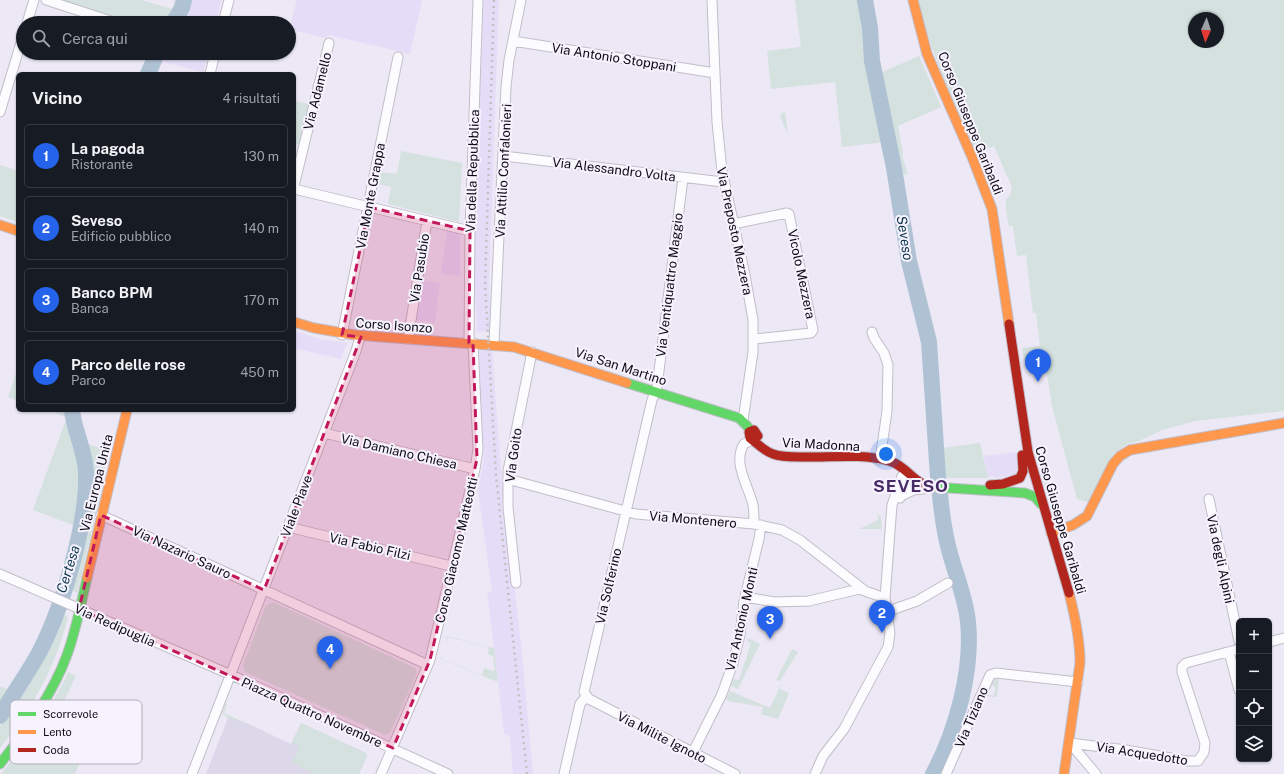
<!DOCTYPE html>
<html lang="it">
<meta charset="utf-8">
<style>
body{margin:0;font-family:"Public Sans",sans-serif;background:#20242c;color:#f1f3f6}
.controls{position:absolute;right:12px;bottom:12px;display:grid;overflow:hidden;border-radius:6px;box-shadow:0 1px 3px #0004}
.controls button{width:36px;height:36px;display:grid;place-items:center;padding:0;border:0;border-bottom:1px solid #363941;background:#171b24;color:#f1f3f6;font:20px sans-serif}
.compass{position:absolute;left:1188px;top:12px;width:36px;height:36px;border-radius:50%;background:#171b24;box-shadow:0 1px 3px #0004;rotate:183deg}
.you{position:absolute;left:886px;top:454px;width:14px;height:14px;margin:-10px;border:3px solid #fff;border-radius:50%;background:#1a73e8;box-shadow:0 0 0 6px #1a73e833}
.badge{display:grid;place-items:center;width:26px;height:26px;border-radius:50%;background:#2563eb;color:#fff;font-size:13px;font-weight:700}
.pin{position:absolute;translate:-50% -33px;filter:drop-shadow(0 1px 2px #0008)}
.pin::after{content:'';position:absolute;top:21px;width:14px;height:12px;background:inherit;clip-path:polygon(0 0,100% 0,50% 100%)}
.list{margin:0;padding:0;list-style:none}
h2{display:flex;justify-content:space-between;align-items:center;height:52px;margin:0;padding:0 16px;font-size:17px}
h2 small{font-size:13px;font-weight:400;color:#9ea1a6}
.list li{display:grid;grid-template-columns:26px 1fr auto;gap:12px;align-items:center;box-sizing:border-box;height:64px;margin:0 8px 8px;padding:0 8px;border:1px solid #363941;border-radius:6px}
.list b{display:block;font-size:15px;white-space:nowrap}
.list p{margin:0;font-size:13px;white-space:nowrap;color:#9ea1a6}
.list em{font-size:13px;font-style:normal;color:#9ea1a6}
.icon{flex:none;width:22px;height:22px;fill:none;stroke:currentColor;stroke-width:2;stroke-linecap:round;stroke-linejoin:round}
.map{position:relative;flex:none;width:1284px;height:774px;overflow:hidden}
.search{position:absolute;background:#171b24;box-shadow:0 1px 3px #0004;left:16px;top:16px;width:280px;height:44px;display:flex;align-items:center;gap:10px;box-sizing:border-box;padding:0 14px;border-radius:22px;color:#9ea1a6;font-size:15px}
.panel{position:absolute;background:#171b24;box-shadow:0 1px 3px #0004;left:16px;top:72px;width:280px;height:340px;border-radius:6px}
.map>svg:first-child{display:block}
.built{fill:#e5ddf8}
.education{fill:#dcd7e9}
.green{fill:#d4e1df;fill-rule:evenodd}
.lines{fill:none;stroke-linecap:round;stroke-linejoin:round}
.river{stroke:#aec2d4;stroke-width:16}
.street-casing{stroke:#c1bdc9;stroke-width:11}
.fast-casing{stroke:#c1bdc9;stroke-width:11}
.slow-casing{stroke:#c1bdc9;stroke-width:11}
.jam-casing{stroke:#c1bdc9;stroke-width:11}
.street{stroke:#fcfcfe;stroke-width:9}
.fast{stroke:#63d668;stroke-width:9}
.slow{stroke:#ff974d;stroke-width:9}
.jam{stroke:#b3261e;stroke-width:9}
.rail{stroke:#c1c0c3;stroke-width:2.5;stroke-dasharray:2 4;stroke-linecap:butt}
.marked{fill:#c2185b;fill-opacity:0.2;stroke:#c2185b;stroke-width:3;stroke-dasharray:8 5;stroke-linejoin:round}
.labels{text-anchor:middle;stroke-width:4;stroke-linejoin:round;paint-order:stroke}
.street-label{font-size:13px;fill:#0f0b15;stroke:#f6f2fe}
.water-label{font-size:14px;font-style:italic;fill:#0e374d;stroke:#f6f2fe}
.district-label{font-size:17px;font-weight:bold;letter-spacing:1px;fill:#482b65;stroke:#f6f2fe}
.key{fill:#f6f2fe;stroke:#b1adb8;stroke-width:1}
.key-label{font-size:11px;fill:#0f0b15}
</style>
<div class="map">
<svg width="1284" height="774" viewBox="0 0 1284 774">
<rect width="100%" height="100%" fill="#ece8f5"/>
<path class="built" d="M 189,0 L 221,0 L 216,23 L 180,23 L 187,12 Z
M 297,0 L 422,0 L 410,54 L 329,35 L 325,38 L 289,29 Z
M 484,0 L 499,0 L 489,282 L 491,331 L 477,332 L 475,286 L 475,222 Z
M 163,53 L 208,53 L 203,72 L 164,62 L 159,59 Z
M 447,229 L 460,233 L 460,276 L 441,274 Z
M 422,280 L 440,283 L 435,323 L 414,320 Z
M 294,331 L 320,339 L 347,343 L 341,359 L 294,348 Z
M 492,350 L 501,469 L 522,653 L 533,774 L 513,774 L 510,737 L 504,733 L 487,591 L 492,592 L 478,490 L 484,459 L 479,351 Z
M 1016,452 L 1018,473 L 995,478 L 994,476 L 987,477 L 984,456 Z"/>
<path class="education" d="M 228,718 L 249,724 L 291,744 L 301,723 L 366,753 L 367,756 L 359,774 L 206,774 Z"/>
<path class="green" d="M 52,0 L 141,0 L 172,9 L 175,0 L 179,0 L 170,23 L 123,23 Z
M 795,0 L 860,0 L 867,65 L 884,142 L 842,147 L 835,82 L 771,89 L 767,51 L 801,47 Z
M 918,0 L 1284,0 L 1284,411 L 1195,421 L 1162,430 L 1139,441 L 1128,444 L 1114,453 L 1090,503 L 1077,499 L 1052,406 L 1046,367 L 1026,369 L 1022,348 L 1040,346 L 1036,313 L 1033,313 L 1026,255 L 1017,256 L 1013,226 L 1009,226 L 1006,211 L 1006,199 L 1010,196 L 1012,187 L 994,146 L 976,153 C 955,103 930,53 918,0 ZM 1194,18 L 1218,18 L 1218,42 L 1194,42 Z
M 919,56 L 941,107 L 898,126 L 903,154 L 902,155 L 908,174 L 901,175 L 880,73 Z
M 294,101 L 309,104 L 299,145 L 294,144 Z
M 785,111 L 788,135 L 780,116 Z
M 401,151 L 462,163 L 459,222 L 388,204 L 391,187 L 377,184 L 380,172 L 397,174 Z
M 0,165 L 18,171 L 18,222 L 0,216 Z
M 18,367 L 18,401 L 8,397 Z
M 47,410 L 69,410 C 71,427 79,444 82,461 C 85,482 83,506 76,526 L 33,510 L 67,417 Z
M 980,443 L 988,478 L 945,478 L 942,448 Z
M 87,444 L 109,450 L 99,493 L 101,494 L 77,593 L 70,589 C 83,538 93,497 87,444 Z
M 1041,455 L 1049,487 L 1046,488 L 1038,456 Z
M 877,513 L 881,518 L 882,529 L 859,529 L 878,520 Z
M 273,602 L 415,668 L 417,673 L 390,733 L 385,735 L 245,672 L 243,665 L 266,605 Z
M 60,611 L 68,617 C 55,669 33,706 0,748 L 0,726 L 45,651 Z
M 447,636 L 494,648 L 498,682 L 440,659 L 443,652 L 441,659 L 482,675 L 484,668 L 494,671 L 495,668 L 493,664 L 494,657 L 488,654 L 489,647 L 448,637 L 446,644 Z
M 748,638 L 760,644 L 738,689 L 731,686 L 733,679 L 739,680 L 751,643 L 747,641 Z
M 792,649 L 798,652 L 780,681 L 776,680 Z
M 68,672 L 76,676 L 62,705 L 77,712 L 70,727 L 71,732 L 90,740 L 75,774 L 1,774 C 26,741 51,711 68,672 Z
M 999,677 L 997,697 L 986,696 L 987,694 L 993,696 L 996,688 L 991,684 L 993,678 Z
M 782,682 L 780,689 L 789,693 L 778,719 L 761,714 L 763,707 L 728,701 L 726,698 L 730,691 L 770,708 Z
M 0,686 L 9,690 L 0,707 Z
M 226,702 L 227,704 L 224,713 L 248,724 L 228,718 L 222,713 Z
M 301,723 L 366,753 L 367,756 L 359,774 L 315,774 L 292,763 L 299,747 L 292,744 Z"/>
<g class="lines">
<path class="river" d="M 865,0 L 870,28 L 872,61 L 894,168 L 909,261 L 929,342 L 938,477
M 173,23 L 182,8 L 184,0
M 148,74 L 157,53
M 0,716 C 13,694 28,673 40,651 C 63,606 88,522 86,472 C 85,450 74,431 72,410
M 933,774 C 956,732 973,670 968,622 C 966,600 957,578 951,557 C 945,537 942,516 940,495"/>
<g class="street-casing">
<path id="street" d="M 46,0 L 117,23
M 712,0 L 717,122 L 722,171 L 745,275 L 753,320 L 753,352 L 743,420
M 27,23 L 34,0
M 223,23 L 229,0
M 513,41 L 715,73
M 210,74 L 215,53
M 0,112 L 23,36
M 504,156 L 723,182
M 683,178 L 657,387 L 652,400 L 584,692 L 589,699 L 735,774
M 294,186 L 329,43
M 294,189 L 470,231
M 733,224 L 787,213 L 789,214 L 813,330 L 811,333 L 754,339
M 872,332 L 874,338 L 884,353 L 888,365 L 887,411 L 880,460
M 342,335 L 398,57
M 408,339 L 427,221
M 469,343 L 470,231 L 478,0
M 494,343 L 506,87 L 509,60 L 521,0
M 324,433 L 475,469
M 753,439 L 744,444 C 732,463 749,487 753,505 C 754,511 754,518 754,524
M 508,479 L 636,514 L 754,524 L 782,530 L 800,540 L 864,590
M 903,495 L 914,490 L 931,488
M 1209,499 L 1239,641
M 101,515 L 428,665
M 288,527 L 451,566
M 0,574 L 238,678 L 448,774
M 516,583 L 508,507 L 508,471 L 532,352
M 745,597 L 774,602 L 809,601 L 859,589 L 885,598 L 892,505 L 902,476 L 909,474 L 912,476 L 912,481 L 900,498
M 886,612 L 917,601 L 948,583
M 1269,642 L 1284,638
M 1229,652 L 1239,690
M 1070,743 L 1126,750 L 1187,761 L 1198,761 L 1204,752 L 1205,743 L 1182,672 L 1182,667 L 1186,663 L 1239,649
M 1070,743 L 1096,774
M 693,752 L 722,694 L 733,663 L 740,635 L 744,601 L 759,539 L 761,525
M 192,774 L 356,351 L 360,337
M 381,774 L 430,660 L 475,469 L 478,449 L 473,343
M 564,774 L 580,704 L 584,699 L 589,699
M 815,774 L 823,756 L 844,729 L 888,647 L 890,633 L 885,598
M 946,774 L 990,675 L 996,673 L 1078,682"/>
</g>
<g class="fast-casing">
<path id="fast" d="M 627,383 L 739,418 L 748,427
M 933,487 L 1025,493 L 1035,497 L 1041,504
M 0,764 C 26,730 52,696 67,655 C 76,630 81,604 87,578"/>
</g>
<g class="slow-casing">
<path id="slow" d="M 913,0 L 927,54 L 972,157 L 992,209 L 1009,324
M 0,225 L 18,231
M 294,322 L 314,328 L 355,335 L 514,347 L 627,383
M 1051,533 L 1073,525 L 1087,516 L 1113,464 L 1120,456 L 1130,450 L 1284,423
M 87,578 L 127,410
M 1064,774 L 1080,663 C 1080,639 1075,616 1069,593"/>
</g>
<g class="jam-casing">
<path id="jam" d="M 1009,324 L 1028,452 L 1069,593
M 753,439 L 758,436 L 754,430 L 749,432 L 750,438 C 757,443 764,451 773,454 C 781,457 791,457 800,457 C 829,458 860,453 889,461 C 906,465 916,486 933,487
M 990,485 L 1003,484 L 1020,478 L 1023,471 L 1022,455"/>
</g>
<use href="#street" class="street"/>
<use href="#fast" class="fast"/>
<use href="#slow" class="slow"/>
<use href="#jam" class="jam"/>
<path class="rail" d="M 494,0 L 485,284 L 496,475 L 527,774"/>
</g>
<path class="marked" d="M 369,207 L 470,231 L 469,343 L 473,343 L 477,459 L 430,660 L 393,748 L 79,609 L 101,515 L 264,590 L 361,337 L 342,335 Z"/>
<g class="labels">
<g class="street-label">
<text transform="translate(614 57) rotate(9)" y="5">Via Antonio Stoppani</text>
<text transform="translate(317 91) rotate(-76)" y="5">Via Adamello</text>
<text transform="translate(971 123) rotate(68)" y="5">Corso Giuseppe Garibaldi</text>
<text transform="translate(614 169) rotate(7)" y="5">Via Alessandro Volta</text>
<text transform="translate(472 171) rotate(-88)" y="5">Via della Repubblica</text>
<text transform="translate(503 171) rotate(-87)" y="5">Via Attilio Confalonieri</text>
<text transform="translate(370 196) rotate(-79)" y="5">Via Monte Grappa</text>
<text transform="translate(735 231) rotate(78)" y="5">Via Preposto Mezzera</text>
<text transform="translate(419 268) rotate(-81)" y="5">Via Pasubio</text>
<text transform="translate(802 274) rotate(78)" y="5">Vicolo Mezzera</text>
<text transform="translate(669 285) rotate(-83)" y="5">Via Ventiquattro Maggio</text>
<text transform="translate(394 325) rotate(4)" y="5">Corso Isonzo</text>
<text transform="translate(621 366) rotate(18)" y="5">Via San Martino</text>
<text transform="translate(821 444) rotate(3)" y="5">Via Madonna</text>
<text transform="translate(399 451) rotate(13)" y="5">Via Damiano Chiesa</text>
<text transform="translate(513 455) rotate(-82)" y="5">Via Goito</text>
<text transform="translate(96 483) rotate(-76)" y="5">Via Europa Unita</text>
<text transform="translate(296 506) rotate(-69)" y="5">Viale Piave</text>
<text transform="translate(693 519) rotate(5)" y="5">Via Montenero</text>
<text transform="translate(1061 520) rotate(74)" y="5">Corso Giuseppe Garibaldi</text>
<text transform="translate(370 546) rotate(13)" y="5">Via Fabio Filzi</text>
<text transform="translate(456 550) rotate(-77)" y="5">Corso Giacomo Matteotti</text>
<text transform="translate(182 552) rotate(25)" y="5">Via Nazario Sauro</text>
<text transform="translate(1221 559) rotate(78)" y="5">Via degli Alpini</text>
<text transform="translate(608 586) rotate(-77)" y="5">Via Solferino</text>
<text transform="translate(741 619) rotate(-77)" y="5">Via Antonio Monti</text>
<text transform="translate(115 625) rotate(24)" y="5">Via Redipuglia</text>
<text transform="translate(312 712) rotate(24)" y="5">Piazza Quattro Novembre</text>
<text transform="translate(971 717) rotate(-67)" y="5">Via Tiziano</text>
<text transform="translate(662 737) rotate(27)" y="5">Via Milite Ignoto</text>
<text transform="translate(1142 753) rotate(9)" y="5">Via Acquedotto</text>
</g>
<g class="water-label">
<text transform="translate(905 238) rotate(81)" y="5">Seveso</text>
<text transform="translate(68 569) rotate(-73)" y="5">Certesa</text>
</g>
<g class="district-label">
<text x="911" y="492">SEVESO</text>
</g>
</g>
<rect x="10" y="700" width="132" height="64" rx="6" class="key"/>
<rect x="18" y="712" width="18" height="4" fill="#63d668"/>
<rect x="18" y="730" width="18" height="4" fill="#ff974d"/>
<rect x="18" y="748" width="18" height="4" fill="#b3261e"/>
<g class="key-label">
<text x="43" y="718">Scorrevole</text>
<text x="43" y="736">Lento</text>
<text x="43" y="754">Coda</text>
</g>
</svg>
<div class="controls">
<button>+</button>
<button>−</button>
<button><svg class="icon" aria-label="locate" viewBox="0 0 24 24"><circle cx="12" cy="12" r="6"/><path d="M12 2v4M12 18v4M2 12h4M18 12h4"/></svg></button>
<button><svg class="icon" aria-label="layers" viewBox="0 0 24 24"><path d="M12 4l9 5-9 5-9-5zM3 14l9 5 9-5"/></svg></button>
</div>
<svg class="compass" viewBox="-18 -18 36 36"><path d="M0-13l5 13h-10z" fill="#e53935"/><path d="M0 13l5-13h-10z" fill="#9ea1a6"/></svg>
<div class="you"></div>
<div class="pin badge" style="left:1038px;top:382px">1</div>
<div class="pin badge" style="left:882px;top:633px">2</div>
<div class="pin badge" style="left:770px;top:639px">3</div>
<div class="pin badge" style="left:330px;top:669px">4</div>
<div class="search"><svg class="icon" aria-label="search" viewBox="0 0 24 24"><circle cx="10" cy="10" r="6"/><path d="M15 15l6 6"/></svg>Cerca qui</div>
<section class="panel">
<h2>Vicino<small>4 risultati</small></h2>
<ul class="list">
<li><span class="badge">1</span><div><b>La pagoda</b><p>Ristorante</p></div><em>130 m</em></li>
<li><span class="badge">2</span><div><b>Seveso</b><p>Edificio pubblico</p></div><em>140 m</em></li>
<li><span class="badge">3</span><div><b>Banco BPM</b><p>Banca</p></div><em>170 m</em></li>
<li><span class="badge">4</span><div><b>Parco delle rose</b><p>Parco</p></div><em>450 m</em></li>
</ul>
</section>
</div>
